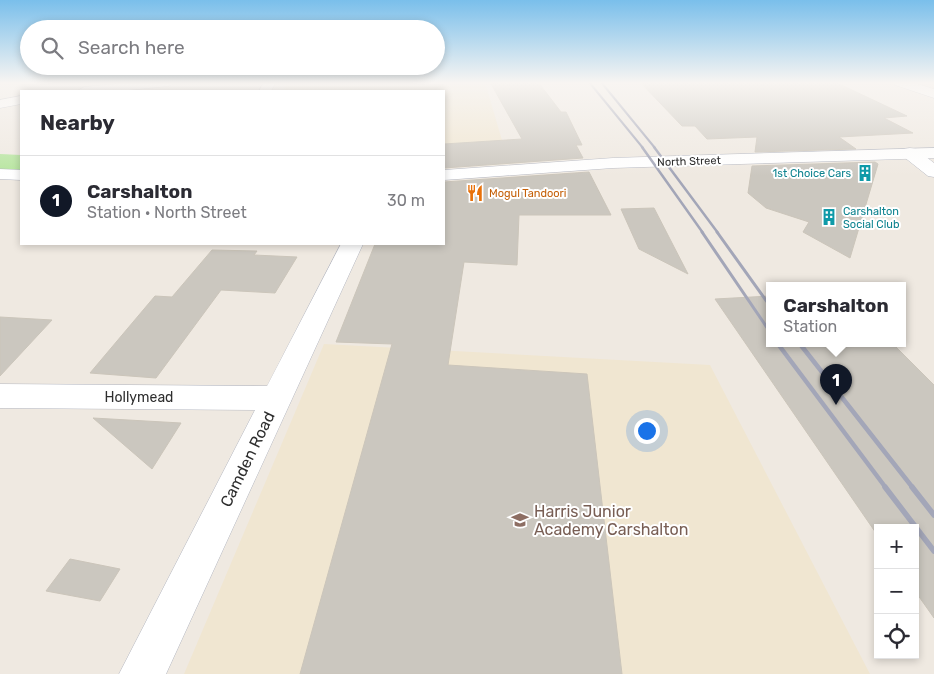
<!DOCTYPE html>
<meta charset="utf-8">
<style>
body{margin:0;font-family:Rubik,sans-serif;background:#f7f7f7;color:#2b2b33}
.controls{position:absolute;right:15px;bottom:15px;display:grid;overflow:hidden;border-radius:0px;box-shadow:0 2px 8px #0003}
.controls button{width:45px;height:45px;display:grid;place-items:center;padding:0;border:0;border-bottom:1px solid #e1e1e2;background:#fff;color:#2b2b33;font:25px sans-serif}
.you{position:absolute;left:646px;top:430px;width:18px;height:18px;margin:-12px;border:4px solid #fff;border-radius:50%;background:#1a73e8;box-shadow:0 0 0 8px #1a73e833}
.badge{display:grid;place-items:center;width:32px;height:32px;border-radius:50%;background:#111827;color:#fff;font-size:16px;font-weight:700}
.pin{position:absolute;translate:-50% -41px;filter:drop-shadow(0 1px 2px #0008)}
.pin::after{content:'';position:absolute;top:26px;width:18px;height:15px;background:inherit;clip-path:polygon(0 0,100% 0,50% 100%)}
.popup{position:absolute;left:766px;top:282px;width:140px;height:65px;box-sizing:border-box;display:grid;place-content:center;border-radius:0px;background:#fff;filter:drop-shadow(0 1px 4px #0005);font-size:16px;white-space:nowrap;color:#7c7c81}
.popup b{font-size:19px;color:#2b2b33}
.popup::after{content:'';position:absolute;left:50%;top:100%;margin-left:-10px;border:10px solid transparent;border-top-color:#fff}
.list{margin:0;padding:0;list-style:none}
h2{display:flex;justify-content:space-between;align-items:center;height:65px;margin:0;padding:0 20px;font-size:21px}
h2 small{font-size:16px;font-weight:400;color:#7c7c81}
.list li{display:grid;grid-template-columns:32px 1fr auto;gap:15px;align-items:center;box-sizing:border-box;height:90px;padding:0 20px;border-top:1px solid #e1e1e2}
.list b{display:block;font-size:19px;white-space:nowrap}
.list p{margin:0;font-size:16px;white-space:nowrap;color:#7c7c81}
.list em{font-size:16px;font-style:normal;color:#7c7c81}
.icon{flex:none;width:28px;height:28px;fill:none;stroke:currentColor;stroke-width:2;stroke-linecap:round;stroke-linejoin:round}
.map{position:relative;flex:none;width:934px;height:674px;overflow:hidden}
.search{position:absolute;background:#fff;box-shadow:0 2px 8px #0003;left:20px;top:20px;width:425px;height:55px;display:flex;align-items:center;gap:12px;box-sizing:border-box;padding:0 18px;border-radius:28px;color:#7c7c81;font-size:19px}
.panel{position:absolute;background:#fff;box-shadow:0 2px 8px #0003;left:20px;top:90px;width:425px;height:155px;border-radius:0px}
.map>svg:first-child{display:block}
.education{fill:#f0e6d1}
.green{fill:#b6e59e}
.building{fill:#cbc7bf;stroke:#cbc5ba}
.lines{fill:none;stroke-linecap:round;stroke-linejoin:round}
.minor-casing{stroke:#b4b7c1;stroke-width:1}
.secondary-casing{stroke:#b4b7c1;stroke-width:1}
.minor{fill:#fff;fill-rule:evenodd}
.secondary{fill:#fff;fill-rule:evenodd}
.rail-far4{stroke:#a3a6b8;stroke-width:2}
.rail-far3{stroke:#a3a6b8;stroke-width:2.5}
.rail-far2{stroke:#a3a6b8;stroke-width:3}
.rail-far1{stroke:#a3a6b8;stroke-width:4.5}
.rail{stroke:#a3a6b8;stroke-width:5.5}
.labels{text-anchor:middle;stroke-width:4;stroke-linejoin:round;paint-order:stroke}
.far-street-label{font-size:11px;fill:#2e2e2e;stroke:#fff}
.far-culture-label{font-size:11px;fill:#0d838f;stroke:#fff;text-anchor:end}
.far-food-label{font-size:11px;fill:#c56008;stroke:#fff;text-anchor:start}
.street-label{font-size:14px;fill:#2e2e2e;stroke:#fff}
.near-street-label{font-size:16px;fill:#2e2e2e;stroke:#fff}
.near-education-label{font-size:16px;fill:#785e54;stroke:#fff;text-anchor:start}
</style>
<div class="map">
<svg width="934" height="674" viewBox="0 0 934 674">
<rect width="100%" height="100%" fill="#efe9e1"/>
<path class="education" d="M 287,82 L 485,82 L 506,154 L 500,163 L 444,166 L 444,91 L 283,91 Z
M 324,344 L 710,365 L 870,674 L 184,674 Z"/>
<path class="green" d="M 0,154 L 21,155 L 21,175 L 0,174 Z"/>
<path class="building" d="M 490,82 L 538,82 L 561,112 L 566,112 L 582,145 L 576,145 L 583,158 L 444,168 L 444,144 L 522,139 Z
M 640,82 L 835,82 L 907,116 L 884,118 L 913,133 L 839,137 L 856,149 L 755,152 L 757,137 L 707,139 L 695,126 L 682,126 Z
M 875,162 L 878,164 L 850,258 L 803,232 L 809,222 L 766,208 L 748,193 L 752,166 Z
M 589,172 L 611,215 L 519,215 L 517,265 L 464,262 L 448,365 L 587,374 L 622,674 L 300,674 L 392,344 L 336,342 L 375,244 L 444,244 L 444,182 Z
M 654,208 L 688,274 L 639,249 L 621,209 Z
M 212,250 L 257,251 L 254,255 L 297,257 L 275,293 L 221,290 L 156,378 L 90,373 L 155,296 L 172,297 Z
M 770,296 L 770,344 L 893,344 L 934,385 L 934,618 L 915,591 L 915,528 L 878,528 L 878,536 L 715,299 Z
M 0,317 L 52,320 L 0,376 Z
M 93,418 L 181,423 L 152,469 Z
M 70,559 L 120,569 L 100,601 L 46,591 Z"/>
<g class="lines">
<g class="minor-casing">
<path id="minor" d="M 136,82 L 175,82 L 169,86 L 119,91 L 77,91 L 84,87 Z
M 264,82 L 276,82 L 271,91 L 259,91 Z
M 894,82 L 911,82 L 934,89 L 934,98 L 895,85 Z
M 21,96 L 21,104 L 0,108 L 0,100 Z
M 910,148 L 916,149 L 934,163 L 934,177 L 928,176 L 904,157 L 902,153 L 904,149 Z
M 341,244 L 363,244 L 166,674 L 119,674 L 255,410 L 0,408 L 0,384 L 267,386 Z"/>
</g>
<g class="secondary-casing">
<path id="secondary" d="M 934,148 L 934,158 L 613,168 L 444,180 L 444,170 L 613,158 Z
M 0,169 L 21,170 L 21,180 L 0,179 Z"/>
</g>
<use href="#minor" class="minor"/>
<use href="#secondary" class="secondary"/>
<path class="rail-far4" d="M 589,82 L 643,148
M 601,82 L 655,148"/>
<path class="rail-far3" d="M 642,147 L 703,233
M 654,147 L 718,233"/>
<path class="rail-far2" d="M 702,232 L 770,332
M 717,232 L 770,306"/>
<path class="rail-far1" d="M 778,344 L 886,488
M 800,344 L 913,488"/>
<path class="rail" d="M 885,487 L 934,551
M 912,487 L 934,515"/>
</g>
<linearGradient id="sky" x2="0" y2="1"><stop stop-color="#7abfeb"/><stop offset="0.47" stop-color="#f8f5f2"/><stop offset="1" stop-color="#f8f5f2" stop-opacity="0"/></linearGradient>
<rect width="934" height="176" fill="url(#sky)"/>
<defs>
<g id="building-bare" transform="scale(1.35)"><path d="M-4-6H4V6H1V3H-1V6H-4ZM-2.5-4.3h1.7v1.8h-1.7ZM.8-4.3h1.7v1.8H.8ZM-2.5-1h1.7V.8h-1.7ZM.8-1h1.7V.8H.8Z" fill="#0f9aa8" stroke="#fff" stroke-width="2.5" paint-order="stroke"/></g>
<g id="restaurant-bare" transform="scale(1.35)"><path d="M-5-6h1v4h1v-4h1v4h1v-4h1v5L-1.5 .5V6h-2V.5L-5-1ZM5-6V6H3V1.5H1.5Q1.5-4 5-6Z" fill="#e8710a" stroke="#fff" stroke-width="2.5" paint-order="stroke"/></g>
<g id="school-bare" transform="scale(1.35)"><path d="M0-5L7-2L0 1L-7-2ZM-4 1L0 2.5L4 1V4Q0 6-4 4Z" fill="#8d6e63" stroke="#fff" stroke-width="2.5" paint-order="stroke"/></g>
</defs>
<g fill-rule="evenodd">
<use href="#building-bare" x="865" y="173"/>
<use href="#restaurant-bare" x="475" y="193"/>
<use href="#building-bare" x="829" y="217"/>
<use href="#school-bare" x="520" y="520"/>
</g>
<g class="labels">
<g class="far-street-label">
<text transform="translate(689 161) rotate(-2)" y="4">North Street</text>
</g>
<g class="far-culture-label">
<text x="851" y="177">1st Choice Cars</text>
<text x="843" y="215" text-anchor="start">Carshalton<tspan x="843" dy="13">Social Club</tspan></text>
</g>
<g class="far-food-label">
<text x="489" y="197">Mogul Tandoori</text>
</g>
<g class="street-label">
<text x="139" y="402">Hollymead</text>
</g>
<g class="near-street-label">
<text transform="translate(247 459) rotate(-64)" y="6">Camden Road</text>
</g>
<g class="near-education-label">
<text x="534" y="517">Harris Junior<tspan x="534" dy="18">Academy Carshalton</tspan></text>
</g>
</g>
</svg>
<div class="controls">
<button>+</button>
<button>−</button>
<button><svg class="icon" aria-label="locate" viewBox="0 0 24 24"><circle cx="12" cy="12" r="6"/><path d="M12 2v4M12 18v4M2 12h4M18 12h4"/></svg></button>
</div>
<div class="you"></div>
<div class="pin badge" style="left:836px;top:405px">1</div>
<div class="popup"><b>Carshalton</b>Station</div>
<div class="search"><svg class="icon" aria-label="search" viewBox="0 0 24 24"><circle cx="10" cy="10" r="6"/><path d="M15 15l6 6"/></svg>Search here</div>
<section class="panel">
<h2>Nearby<small></small></h2>
<ul class="list">
<li><span class="badge">1</span><div><b>Carshalton</b><p>Station · North Street</p></div><em>30 m</em></li>
</ul>
</section>
</div>
